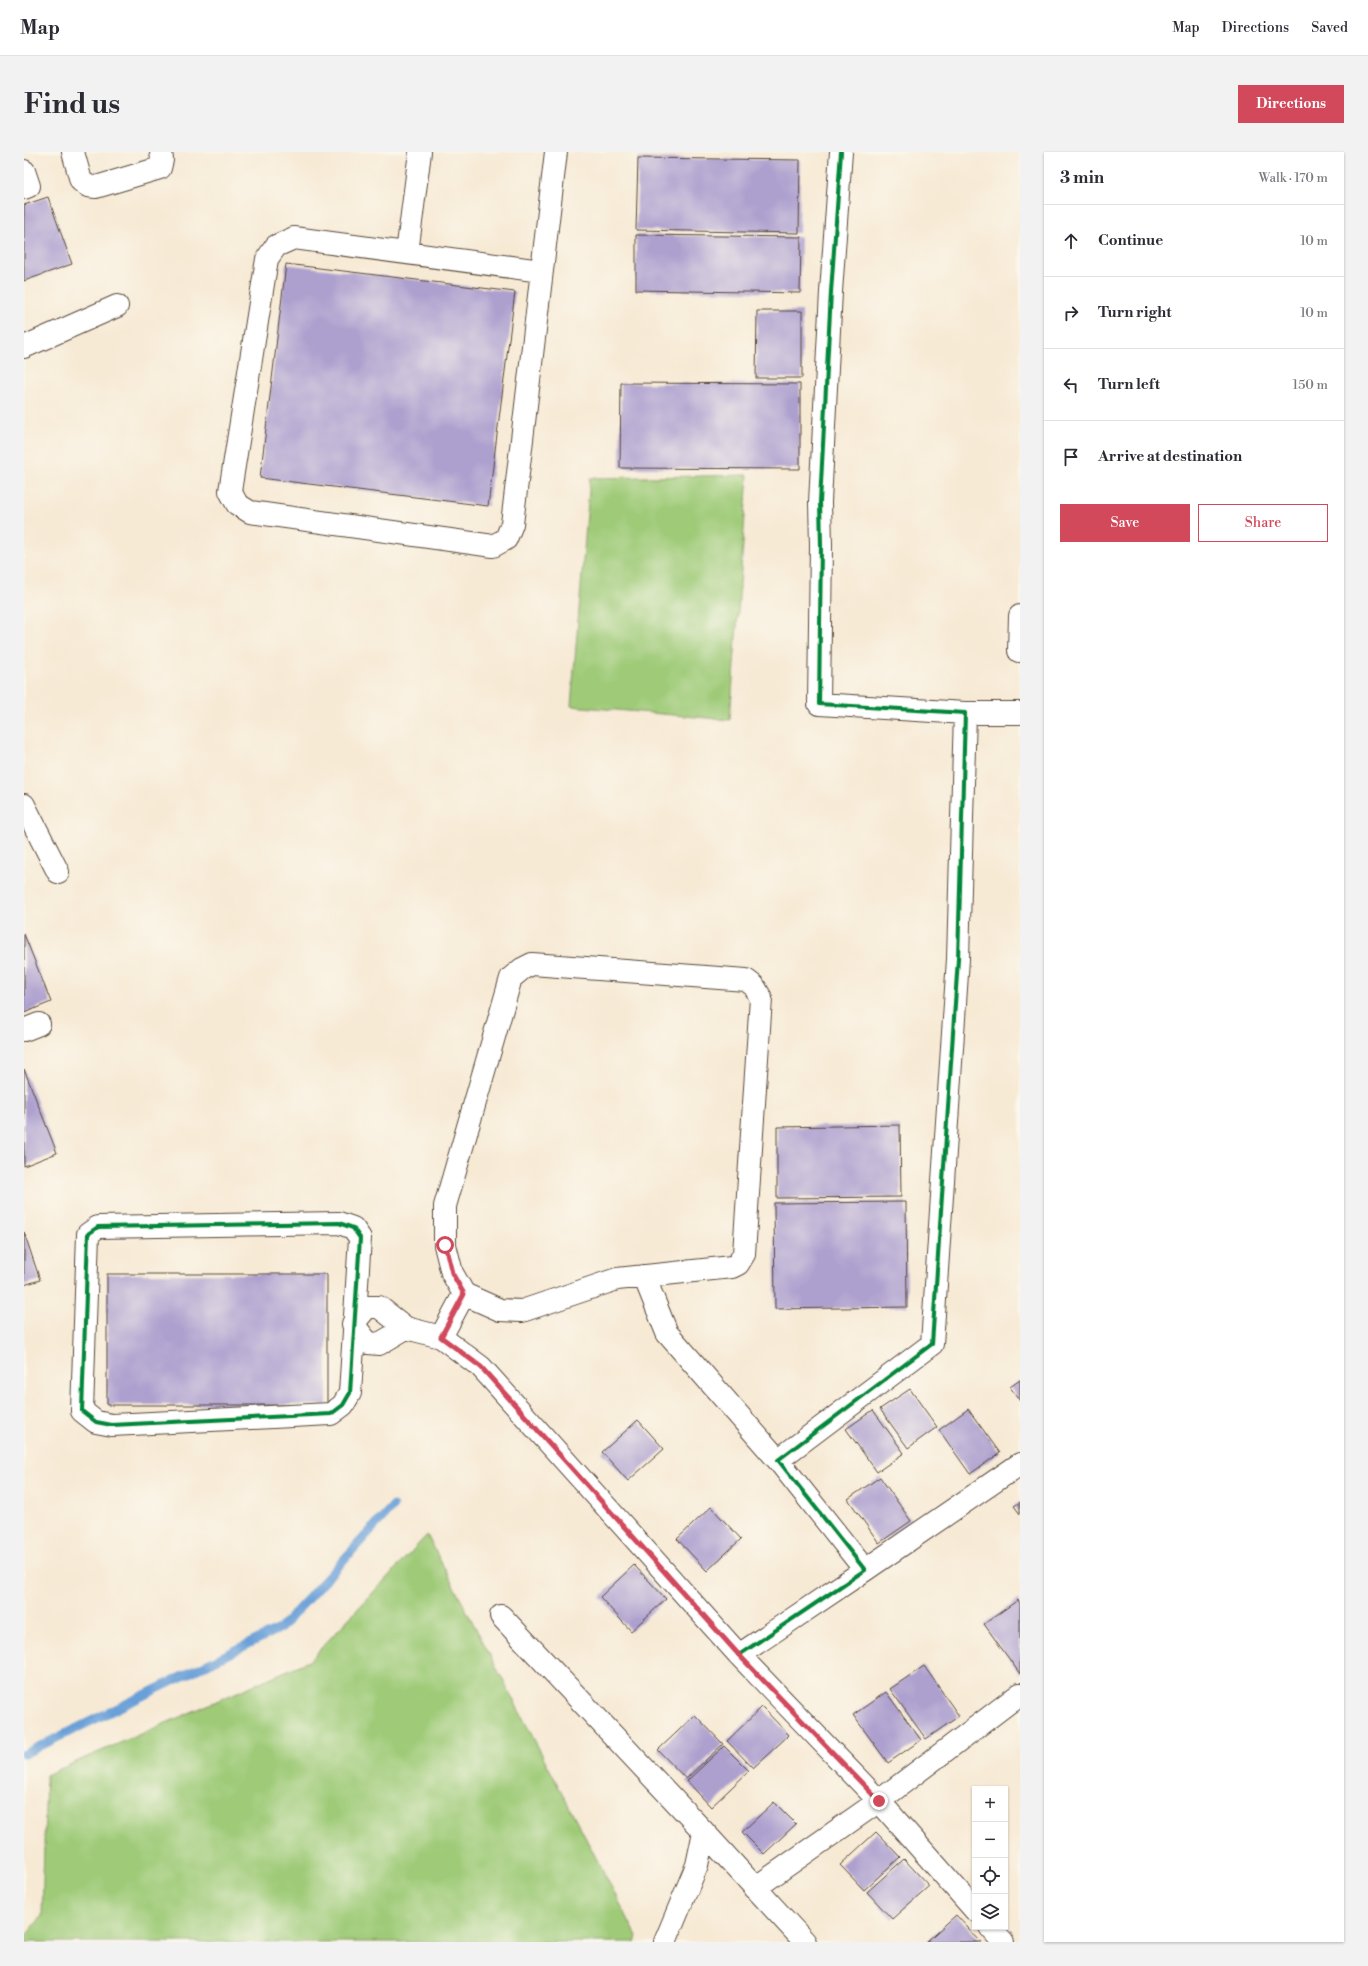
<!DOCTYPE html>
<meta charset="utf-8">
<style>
body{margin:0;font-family:"Libre Bodoni",serif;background:#f2f2f3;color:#2b2b33}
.controls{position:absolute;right:12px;bottom:12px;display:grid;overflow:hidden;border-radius:0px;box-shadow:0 1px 3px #0004}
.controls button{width:36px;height:36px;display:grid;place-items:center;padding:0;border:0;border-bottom:1px solid #e1e1e2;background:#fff;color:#2b2b33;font:20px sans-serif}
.stop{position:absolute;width:12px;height:12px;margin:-9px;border:3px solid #d1495b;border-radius:50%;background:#fff}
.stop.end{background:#d1495b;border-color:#fff;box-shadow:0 1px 4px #0008}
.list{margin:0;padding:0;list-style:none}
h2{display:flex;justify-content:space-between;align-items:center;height:52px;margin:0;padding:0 16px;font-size:17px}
h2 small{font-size:13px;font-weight:400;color:#7c7c81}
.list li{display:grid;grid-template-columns:26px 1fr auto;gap:12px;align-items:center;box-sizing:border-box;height:72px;padding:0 16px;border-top:1px solid #e1e1e2}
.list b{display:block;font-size:15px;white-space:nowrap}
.list em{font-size:13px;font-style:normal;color:#7c7c81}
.actions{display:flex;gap:8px;padding:12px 16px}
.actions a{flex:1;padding:9px 0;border:1px solid #d1495b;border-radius:0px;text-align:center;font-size:14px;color:#d1495b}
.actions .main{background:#d1495b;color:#fff}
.icon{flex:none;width:22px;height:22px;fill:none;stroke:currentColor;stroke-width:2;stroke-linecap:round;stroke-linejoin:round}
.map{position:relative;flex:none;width:996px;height:1790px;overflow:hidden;border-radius:0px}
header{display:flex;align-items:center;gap:24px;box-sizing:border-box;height:56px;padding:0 20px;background:#fff;border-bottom:1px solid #e1e1e2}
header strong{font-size:19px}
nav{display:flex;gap:22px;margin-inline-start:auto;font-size:14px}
.intro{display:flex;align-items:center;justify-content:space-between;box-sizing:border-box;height:96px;padding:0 24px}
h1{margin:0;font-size:28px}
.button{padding:10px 18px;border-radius:0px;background:#d1495b;color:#fff;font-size:14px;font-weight:700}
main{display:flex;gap:24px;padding:0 24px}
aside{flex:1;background:#fff;border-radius:0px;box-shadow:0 1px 3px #0004}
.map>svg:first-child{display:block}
.green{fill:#9fcb78;stroke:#6d7a4b}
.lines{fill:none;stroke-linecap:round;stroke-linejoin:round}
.stream{stroke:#6aa0d8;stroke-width:9}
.building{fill:#ada0cf}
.minor-casing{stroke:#574739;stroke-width:24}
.minor{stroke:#fff;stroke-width:22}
.cycleway-casing{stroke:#fbf7ec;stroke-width:6}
.cycleway{stroke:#00873e;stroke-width:4}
.route{stroke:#d1495b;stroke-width:5}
</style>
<header>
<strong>Map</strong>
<nav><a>Map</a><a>Directions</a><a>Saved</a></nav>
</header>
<div class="intro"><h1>Find us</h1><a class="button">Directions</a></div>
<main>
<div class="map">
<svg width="996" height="1790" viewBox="0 0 996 1790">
<rect width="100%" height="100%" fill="#fbf7ec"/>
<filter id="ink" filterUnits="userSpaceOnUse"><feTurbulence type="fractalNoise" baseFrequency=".025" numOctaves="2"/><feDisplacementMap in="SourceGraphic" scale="8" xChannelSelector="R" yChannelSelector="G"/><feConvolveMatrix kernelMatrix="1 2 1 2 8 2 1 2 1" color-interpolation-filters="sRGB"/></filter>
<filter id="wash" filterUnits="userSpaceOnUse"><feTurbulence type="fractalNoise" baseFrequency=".012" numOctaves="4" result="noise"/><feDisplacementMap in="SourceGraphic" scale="16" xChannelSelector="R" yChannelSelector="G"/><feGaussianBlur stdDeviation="0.9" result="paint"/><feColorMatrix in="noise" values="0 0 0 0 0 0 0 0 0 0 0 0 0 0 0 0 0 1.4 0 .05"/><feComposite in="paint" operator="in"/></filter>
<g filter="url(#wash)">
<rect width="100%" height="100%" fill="#f7ead5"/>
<path class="green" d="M 724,323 L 706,568 L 547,554 L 566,326 Z
M 403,1383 L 613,1784 L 611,1790 L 0,1790 L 0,1786 L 18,1764 L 22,1623 L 285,1509 Z"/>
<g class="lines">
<path class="stream" d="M 0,1602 L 257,1476 L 369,1354"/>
</g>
<g id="blocks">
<path class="building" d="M 614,6 L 776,8 L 775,81 L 612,78 Z
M 24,45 L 48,112 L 0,129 L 0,53 Z
M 612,83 L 777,85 L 776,141 L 612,138 Z
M 262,112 L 491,140 L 464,354 L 236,326 Z
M 733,159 L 778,159 L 778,226 L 732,226 Z
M 597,231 L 776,232 L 776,317 L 596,316 Z
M 0,782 L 27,850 L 0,861 Z
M 0,917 L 33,1001 L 0,1014 Z
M 876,973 L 877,1045 L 753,1046 L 753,975 Z
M 882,1050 L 883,1155 L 751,1157 L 750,1051 Z
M 0,1080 L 16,1128 L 0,1133 Z
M 83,1122 L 303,1122 L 303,1253 L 83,1253 Z
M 996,1228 L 996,1249 L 986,1235 Z
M 886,1237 L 913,1275 L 884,1296 L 856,1257 Z
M 944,1257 L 976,1301 L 946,1322 L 915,1278 Z
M 849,1258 L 880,1301 L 853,1320 L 822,1277 Z
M 614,1268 L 640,1297 L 604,1329 L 578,1300 Z
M 856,1325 L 887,1369 L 855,1391 L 824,1347 Z
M 996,1350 L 996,1362 L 990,1354 Z
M 687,1355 L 717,1387 L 683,1419 L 653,1387 Z
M 610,1413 L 642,1447 L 607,1479 L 576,1445 Z
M 994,1448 L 996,1452 L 996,1522 L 960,1472 Z
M 900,1514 L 935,1564 L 902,1587 L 866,1537 Z
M 862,1540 L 897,1588 L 864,1611 L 829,1563 Z
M 738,1555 L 765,1583 L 729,1616 L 703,1589 Z
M 671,1563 L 699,1592 L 662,1627 L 634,1598 Z
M 700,1594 L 725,1619 L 687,1655 L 663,1629 Z
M 750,1650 L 772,1672 L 740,1702 L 718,1680 Z
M 852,1680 L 876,1705 L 840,1738 L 816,1713 Z
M 880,1707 L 905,1734 L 868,1767 L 843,1740 Z
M 932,1763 L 957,1790 L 902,1790 Z"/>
</g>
</g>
<g filter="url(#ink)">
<use href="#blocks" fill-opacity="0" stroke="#574739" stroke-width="1"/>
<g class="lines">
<g class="minor-casing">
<path id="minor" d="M 49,0 L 57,29 L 64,34 L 72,35 L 136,16 L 138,8 L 137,0
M 0,19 L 5,34 L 0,36
M 383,101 L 396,0
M 517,119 L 270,86 L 252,94 L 243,107 L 206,339 L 213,352 L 226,360 L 469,394 L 482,387 L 488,372 L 532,0
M 0,195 L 93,154
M 995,499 L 996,464
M 941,561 L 996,561
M 0,653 L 34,720
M 508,812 L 722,828 L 730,834 L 737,846 L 720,1102 L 714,1112 L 708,1115 L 593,1127 L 498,1159 L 476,1158 L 440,1142 L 428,1121 L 421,1093 L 421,1054 L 487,826 L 498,817 Z
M 0,878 L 15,872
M 315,1071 L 329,1076 L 336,1086 L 326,1241 L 319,1253 L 307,1262 L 88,1273 L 72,1270 L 58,1259 L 64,1082 L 74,1075 Z
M 620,1124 L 643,1181 L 754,1308
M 329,1172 L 343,1155 L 355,1155 L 382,1176 L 417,1185 L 457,1215 L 715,1503 L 855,1649 L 951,1758
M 329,1172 L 344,1191 L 355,1192 L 382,1176
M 417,1185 L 440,1142
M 841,1418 L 996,1312
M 477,1464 L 680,1680 L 781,1790
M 715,1503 L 841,1418 L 754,1308 L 908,1192 L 934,807 L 941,561 L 795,552 L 797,393 L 796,350 L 807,140 L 817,0
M 731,1736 L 855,1649 L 996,1542
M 966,1775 L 979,1790
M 641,1790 L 673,1713 L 680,1680"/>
</g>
<use href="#minor" class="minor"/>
<g class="cycleway-casing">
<path id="cycleway" d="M 315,1071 L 329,1076 L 336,1086 L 326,1241 L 319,1253 L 307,1262 L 88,1273 L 72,1270 L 58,1259 L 64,1082 L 74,1075 Z
M 715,1503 L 841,1418 L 754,1308 L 908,1192 L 934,807 L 941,561 L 795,552 L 797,393 L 796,350 L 807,140 L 817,0"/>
</g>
<use href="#cycleway" class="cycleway"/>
</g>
</g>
<g class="lines" filter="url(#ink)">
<path class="route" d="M 421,1093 L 428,1121 L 440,1142 L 417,1185 L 457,1215 L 715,1503 L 855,1649"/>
</g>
</svg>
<div class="controls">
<button>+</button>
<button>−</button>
<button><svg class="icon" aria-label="locate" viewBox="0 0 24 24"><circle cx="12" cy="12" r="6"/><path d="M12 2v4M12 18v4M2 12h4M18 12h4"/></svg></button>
<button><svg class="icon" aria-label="layers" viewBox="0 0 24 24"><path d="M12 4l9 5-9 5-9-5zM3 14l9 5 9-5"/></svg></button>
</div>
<div class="stop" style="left:421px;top:1093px"></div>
<div class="stop end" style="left:855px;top:1649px"></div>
</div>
<aside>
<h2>3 min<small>Walk · 170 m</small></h2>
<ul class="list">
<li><svg class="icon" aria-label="ahead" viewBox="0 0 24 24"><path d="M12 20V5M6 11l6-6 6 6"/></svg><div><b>Continue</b></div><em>10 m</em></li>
<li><svg class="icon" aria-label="right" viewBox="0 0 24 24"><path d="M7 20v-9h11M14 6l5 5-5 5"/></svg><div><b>Turn right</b></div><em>10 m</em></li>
<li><svg class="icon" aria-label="left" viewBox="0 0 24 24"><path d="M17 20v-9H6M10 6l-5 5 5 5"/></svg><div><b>Turn left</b></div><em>150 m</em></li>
<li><svg class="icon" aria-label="arrive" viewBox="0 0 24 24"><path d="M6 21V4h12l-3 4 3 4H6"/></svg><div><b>Arrive at destination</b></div></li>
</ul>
<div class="actions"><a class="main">Save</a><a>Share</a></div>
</aside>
</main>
